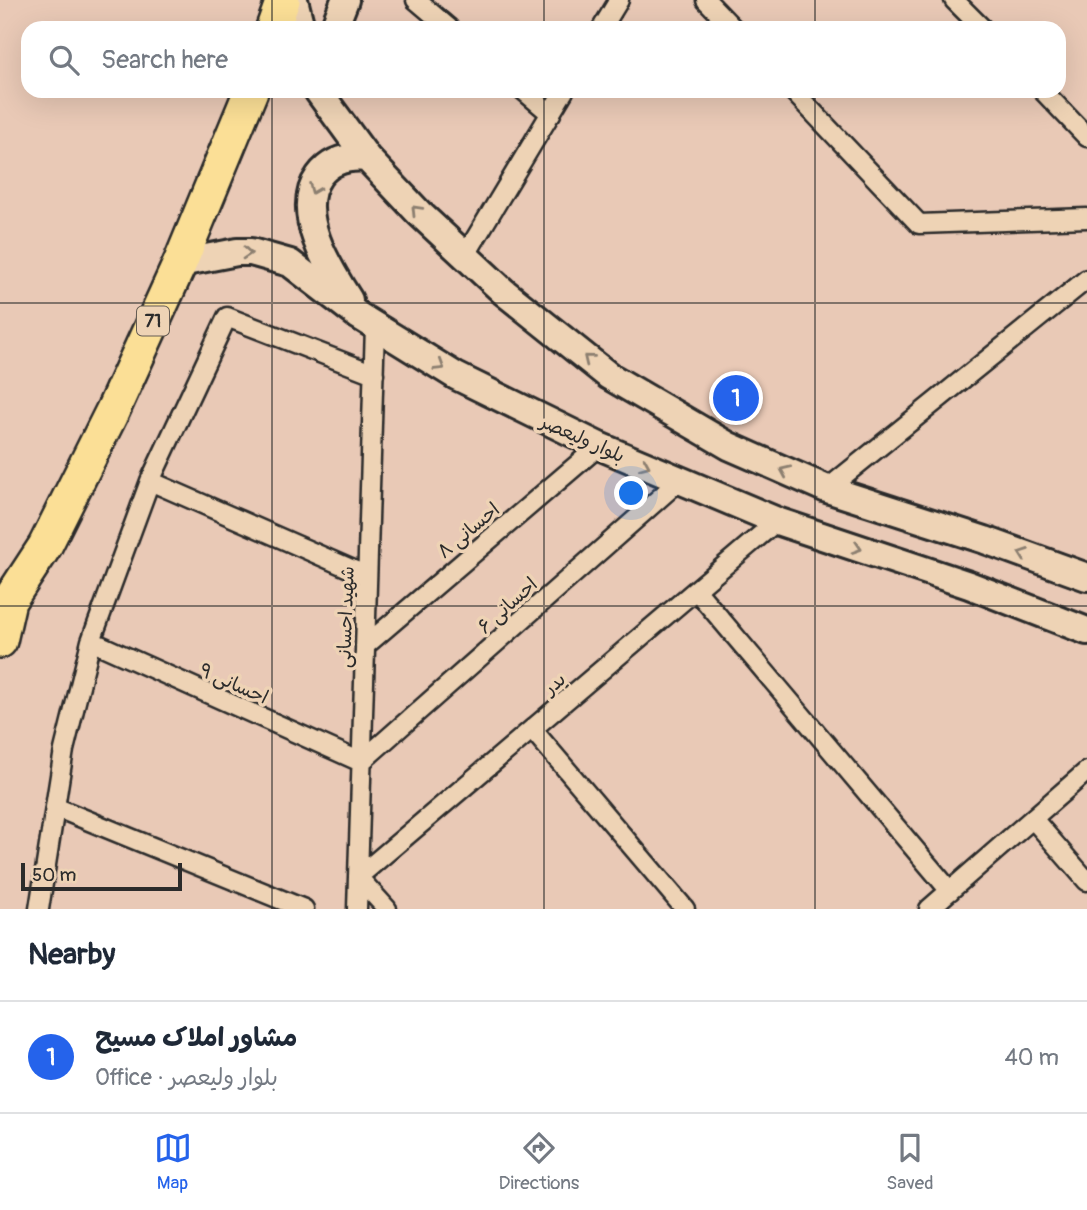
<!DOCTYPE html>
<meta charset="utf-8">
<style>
body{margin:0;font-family:Pangolin,"Playpen Sans Arabic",sans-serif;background:#f6f6f7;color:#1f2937}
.scale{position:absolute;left:21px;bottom:18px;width:161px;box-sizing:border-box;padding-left:7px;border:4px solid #2b2b2b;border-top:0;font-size:19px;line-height:24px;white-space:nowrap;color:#2b2b2b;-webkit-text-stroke:5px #eed3b5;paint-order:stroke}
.you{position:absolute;left:632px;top:494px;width:24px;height:24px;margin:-18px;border:5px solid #fff;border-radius:50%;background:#1a73e8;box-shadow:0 0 0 10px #1a73e833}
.badge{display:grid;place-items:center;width:46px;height:46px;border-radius:50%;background:#2563eb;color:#fff;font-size:23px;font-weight:700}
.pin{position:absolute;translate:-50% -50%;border:4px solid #fff;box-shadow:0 2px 7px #0006}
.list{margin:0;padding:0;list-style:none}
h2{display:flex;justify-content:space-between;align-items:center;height:91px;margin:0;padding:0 28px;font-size:30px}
h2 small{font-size:23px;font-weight:400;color:#747a83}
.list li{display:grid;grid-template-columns:46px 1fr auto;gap:21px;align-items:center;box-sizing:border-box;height:112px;padding:0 28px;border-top:2px solid #e0e1e3}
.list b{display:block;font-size:26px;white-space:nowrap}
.list p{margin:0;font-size:23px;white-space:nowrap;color:#747a83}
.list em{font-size:23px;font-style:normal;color:#747a83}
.icon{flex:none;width:38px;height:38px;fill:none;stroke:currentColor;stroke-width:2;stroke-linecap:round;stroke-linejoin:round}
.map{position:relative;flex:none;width:1087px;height:909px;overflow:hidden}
.search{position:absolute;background:#fff;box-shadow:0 7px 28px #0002;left:21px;right:21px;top:21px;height:77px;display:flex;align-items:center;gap:18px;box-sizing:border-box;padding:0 24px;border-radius:21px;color:#747a83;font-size:26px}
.sheet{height:203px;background:#fff}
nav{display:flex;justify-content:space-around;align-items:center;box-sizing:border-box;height:98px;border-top:2px solid #e0e1e3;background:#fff;font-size:19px;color:#747a83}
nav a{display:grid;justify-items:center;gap:4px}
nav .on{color:#2563eb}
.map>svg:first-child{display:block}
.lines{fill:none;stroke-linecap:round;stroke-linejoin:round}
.street-casing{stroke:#2b2b2b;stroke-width:23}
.secondary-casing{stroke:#2b2b2b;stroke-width:32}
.highway-casing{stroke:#2b2b2b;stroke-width:38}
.street{stroke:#eed3b5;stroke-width:18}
.secondary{stroke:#eed3b5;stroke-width:26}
.highway{stroke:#fbdf96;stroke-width:33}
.oneway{stroke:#8c7f70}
.grid{fill:none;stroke:#2b2b2b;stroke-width:2;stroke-opacity:0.55}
.labels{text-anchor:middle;stroke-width:7;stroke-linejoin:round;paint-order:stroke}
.shield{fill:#eed3b5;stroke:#665d54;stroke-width:2}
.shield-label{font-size:18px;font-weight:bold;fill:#2b2b2b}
.street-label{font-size:19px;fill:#2b2b2b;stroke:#eed3b5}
</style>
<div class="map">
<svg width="1087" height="909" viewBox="0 0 1087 909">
<rect width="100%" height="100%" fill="#e9c9b6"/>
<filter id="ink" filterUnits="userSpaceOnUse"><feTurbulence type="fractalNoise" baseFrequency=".0143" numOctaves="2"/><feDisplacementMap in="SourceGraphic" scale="14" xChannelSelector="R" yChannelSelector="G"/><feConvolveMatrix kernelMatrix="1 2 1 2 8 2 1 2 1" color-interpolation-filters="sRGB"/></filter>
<g filter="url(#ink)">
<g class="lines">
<g class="street-casing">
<path id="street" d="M 416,0 L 449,28
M 706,0 L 733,28
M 954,0 L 982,28
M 602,28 L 619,0
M 524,91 L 551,114
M 793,91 L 919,224 L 1087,218
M 1043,91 L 1087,137
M 465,256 L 564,91
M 150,481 L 367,576
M 827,489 L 1087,279
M 696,590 L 950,891
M 91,641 L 361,762 L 680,480
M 365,646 L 599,446
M 532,729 L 685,909
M 55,807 L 304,909
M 1033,819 L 1087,881
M 39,909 L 64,750 L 91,641 L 150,481 L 227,317 L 374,374
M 357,909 L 375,326
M 387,909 L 358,877 L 777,521
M 929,909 L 1087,771"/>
</g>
<g class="secondary-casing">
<path id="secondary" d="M 294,0 L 301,28
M 334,28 L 345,0
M 318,91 L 367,158 L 419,213 L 504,292 L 609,376 L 729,446 L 827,489 L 985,540 L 1087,577
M 180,263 L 237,252 L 251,252 L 290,263 L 359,316 L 456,376 L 599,446 L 777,521 L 969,585 L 1087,631
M 349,300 C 329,269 293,212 319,176 C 331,160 348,156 367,158"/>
</g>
<g class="highway-casing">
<path id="highway" d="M 273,28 L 283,0
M 0,611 L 9,601 L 45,546 L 113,410 L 180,263 L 251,91
M 0,641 L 9,601"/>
</g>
<use href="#street" class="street"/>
<use href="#secondary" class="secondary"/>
<use href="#highway" class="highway"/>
</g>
<defs><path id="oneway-chevron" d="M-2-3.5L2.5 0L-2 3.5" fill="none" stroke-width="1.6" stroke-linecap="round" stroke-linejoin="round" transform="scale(1.75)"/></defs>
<g class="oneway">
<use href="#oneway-chevron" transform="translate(314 189) rotate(112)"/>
<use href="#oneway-chevron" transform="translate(416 210) rotate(-134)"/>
<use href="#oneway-chevron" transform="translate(247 253) rotate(4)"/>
<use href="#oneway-chevron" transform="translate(588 359) rotate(-141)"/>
<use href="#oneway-chevron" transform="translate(440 366) rotate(32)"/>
<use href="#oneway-chevron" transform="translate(645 465) rotate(23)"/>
<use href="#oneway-chevron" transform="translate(785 471) rotate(-156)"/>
<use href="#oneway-chevron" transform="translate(857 548) rotate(18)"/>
<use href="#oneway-chevron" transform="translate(1023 554) rotate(-160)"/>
</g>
</g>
<path class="grid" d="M 272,0 L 272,28M 544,0 L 544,28M 815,0 L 815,28M 272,91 L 272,909M 544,91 L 544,909M 815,91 L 815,909M 0,303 L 1087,303M 0,606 L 1087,606"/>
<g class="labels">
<rect class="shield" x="137" y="306.5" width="32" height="29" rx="5"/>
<g class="shield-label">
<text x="153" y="327">71</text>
</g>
<g class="street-label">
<text transform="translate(583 438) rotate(24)" y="7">بلوار ولیعصر</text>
<text transform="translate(468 530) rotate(-40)" y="7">احسانی ۸</text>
<text transform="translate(507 605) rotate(-42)" y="7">احسانی ۶</text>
<text transform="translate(345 617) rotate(-88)" y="7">شهید احسانی</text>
<text transform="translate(234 683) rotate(24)" y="7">احسانی ۹</text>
<text transform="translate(554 683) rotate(-40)" y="7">بدر</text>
</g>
</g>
</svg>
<div class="scale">50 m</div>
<div class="you"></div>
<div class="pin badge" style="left:736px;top:398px">1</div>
<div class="search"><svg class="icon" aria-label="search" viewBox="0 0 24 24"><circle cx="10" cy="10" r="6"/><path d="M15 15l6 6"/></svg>Search here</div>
</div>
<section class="sheet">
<h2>Nearby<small></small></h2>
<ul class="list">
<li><span class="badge">1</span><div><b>مشاور املاک مسیح</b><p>Office · بلوار ولیعصر</p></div><em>40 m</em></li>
</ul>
</section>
<nav>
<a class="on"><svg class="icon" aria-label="map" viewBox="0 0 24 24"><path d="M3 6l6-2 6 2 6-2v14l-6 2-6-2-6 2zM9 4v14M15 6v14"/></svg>Map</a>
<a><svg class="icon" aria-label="directions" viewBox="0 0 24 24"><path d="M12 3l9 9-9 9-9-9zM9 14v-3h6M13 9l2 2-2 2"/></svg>Directions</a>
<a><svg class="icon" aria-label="saved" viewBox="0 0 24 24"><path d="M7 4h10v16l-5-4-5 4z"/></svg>Saved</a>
</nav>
